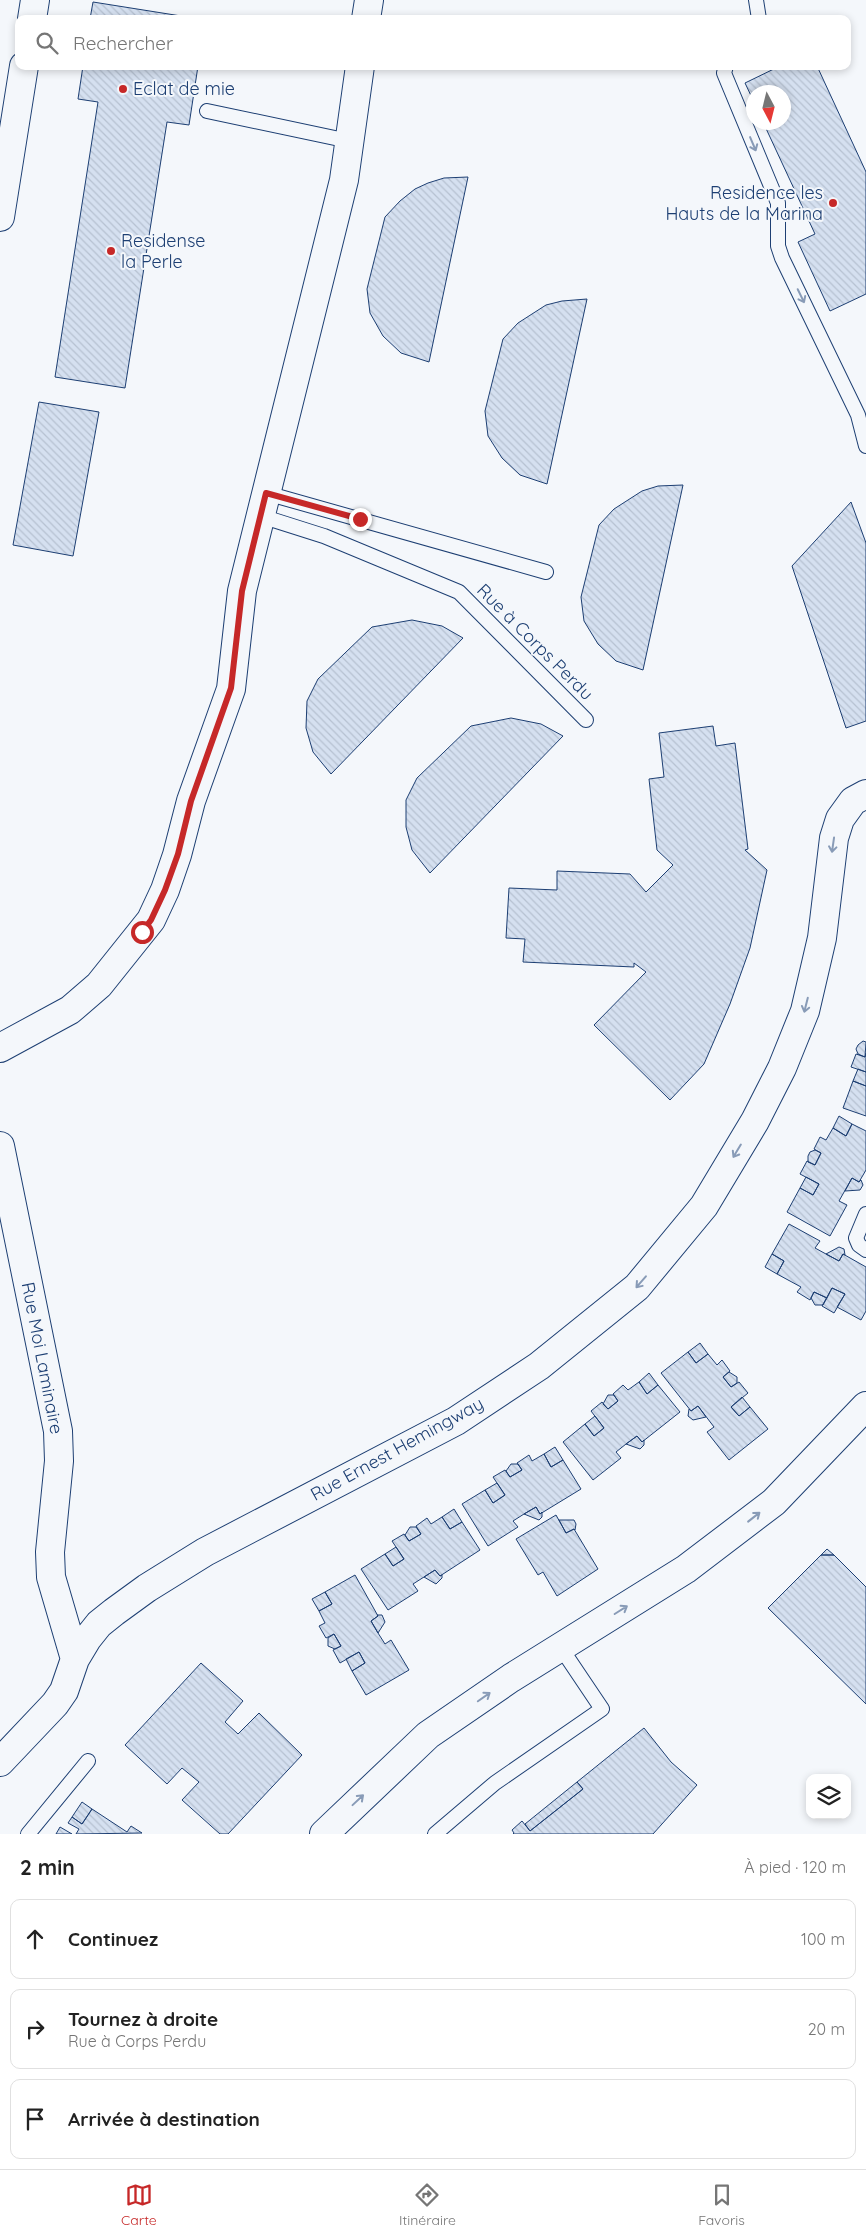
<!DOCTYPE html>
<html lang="fr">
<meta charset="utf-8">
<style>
body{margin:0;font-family:Quicksand,sans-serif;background:#f2f2f2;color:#222}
.controls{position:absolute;right:15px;bottom:15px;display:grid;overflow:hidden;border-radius:10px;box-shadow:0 2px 8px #0003}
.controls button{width:45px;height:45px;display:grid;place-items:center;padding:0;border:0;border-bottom:1px solid #e0e0e0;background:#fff;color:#222;font:25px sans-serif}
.compass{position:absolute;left:746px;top:85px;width:45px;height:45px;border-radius:50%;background:#fff;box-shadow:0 2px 8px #0003;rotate:173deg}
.stop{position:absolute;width:15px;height:15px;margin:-11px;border:4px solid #c62828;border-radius:50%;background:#fff}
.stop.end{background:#c62828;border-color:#fff;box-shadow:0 1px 5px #0008}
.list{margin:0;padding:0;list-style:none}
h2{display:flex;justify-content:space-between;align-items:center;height:65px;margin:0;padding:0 20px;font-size:21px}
h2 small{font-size:16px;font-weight:400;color:#767676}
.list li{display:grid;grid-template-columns:32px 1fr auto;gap:15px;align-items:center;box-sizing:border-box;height:80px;margin:0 10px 10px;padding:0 10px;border:1px solid #e0e0e0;border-radius:10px}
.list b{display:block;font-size:19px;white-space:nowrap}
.list p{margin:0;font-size:16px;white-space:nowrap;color:#767676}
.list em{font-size:16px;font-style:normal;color:#767676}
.icon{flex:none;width:28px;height:28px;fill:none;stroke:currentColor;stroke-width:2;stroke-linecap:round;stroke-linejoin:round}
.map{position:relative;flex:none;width:866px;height:1834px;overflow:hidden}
.search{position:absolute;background:#fff;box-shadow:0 2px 8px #0003;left:15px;right:15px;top:15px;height:55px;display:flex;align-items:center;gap:12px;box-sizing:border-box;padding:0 18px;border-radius:10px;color:#767676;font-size:19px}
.sheet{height:335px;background:#fff}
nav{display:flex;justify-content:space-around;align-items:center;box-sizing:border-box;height:70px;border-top:1px solid #e0e0e0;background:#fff;font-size:14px;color:#767676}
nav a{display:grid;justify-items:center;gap:2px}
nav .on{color:#c62828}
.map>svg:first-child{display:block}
.building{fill:url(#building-back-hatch);stroke:#1d3f73}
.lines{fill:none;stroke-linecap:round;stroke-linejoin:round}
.service-casing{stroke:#1d3f73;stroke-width:16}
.minor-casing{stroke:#1d3f73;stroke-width:30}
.service{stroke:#f4f7fb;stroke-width:14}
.minor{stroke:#f4f7fb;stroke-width:28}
.oneway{stroke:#889bb7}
.route{stroke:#c62828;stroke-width:6}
.poi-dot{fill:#c62828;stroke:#f4f7fb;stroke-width:2}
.labels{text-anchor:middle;stroke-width:4;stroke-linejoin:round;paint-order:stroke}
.poi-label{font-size:18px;fill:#1d3f73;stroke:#f4f7fb;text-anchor:start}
.street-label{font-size:18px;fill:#1d3f73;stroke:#f4f7fb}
</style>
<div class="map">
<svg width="866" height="1834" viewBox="0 0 866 1834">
<defs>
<pattern id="building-back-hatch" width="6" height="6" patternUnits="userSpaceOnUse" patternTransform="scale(1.25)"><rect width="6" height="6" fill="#d5e0f0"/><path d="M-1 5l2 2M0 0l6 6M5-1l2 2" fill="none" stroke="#b6c1d1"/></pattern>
</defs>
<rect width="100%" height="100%" fill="#f4f7fb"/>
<path class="building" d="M 93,2 L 200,19 L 90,19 Z
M 83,66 L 198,66 L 189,125 L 167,122 L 125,388 L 55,377 L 98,102 L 78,99 Z
M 780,66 L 817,66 L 866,172 L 866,294 L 830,311 L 798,242 L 815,234 L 763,122 L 784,122 L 784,92 L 754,92 L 754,102 L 745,83 Z
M 468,177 L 429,362 L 401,353 L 383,336 L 370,313 L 367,289 L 385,217 L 400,201 L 415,189 L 428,183 L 444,178 Z
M 587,299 L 547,484 L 520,475 L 502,458 L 488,436 L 485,411 L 503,339 L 518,323 L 546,305 L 562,301 Z
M 39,402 L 99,412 L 73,556 L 13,545 Z
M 683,485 L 643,670 L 616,661 L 598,644 L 584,621 L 581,597 L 599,525 L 614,509 L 642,491 L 658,486 Z
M 851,502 L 866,543 L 866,721 L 846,728 L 792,566 Z
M 412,620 L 442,626 L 463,638 L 331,774 L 313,752 L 306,728 L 307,701 L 318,679 L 372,627 Z
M 511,718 L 541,724 L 563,736 L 430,873 L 412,850 L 406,827 L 406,800 L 417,778 L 471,726 Z
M 713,726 L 716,746 L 735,743 L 748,849 L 745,850 L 767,870 L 750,948 L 730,1004 L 704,1064 L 670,1100 L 594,1025 L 646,972 L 634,963 L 634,967 L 523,962 L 525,939 L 506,938 L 509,888 L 557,890 L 557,871 L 630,874 L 646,892 L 673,865 L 657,850 L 649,779 L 664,777 L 659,733 Z
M 863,1041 L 866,1042 L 865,1057 L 858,1054 L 856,1049 L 858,1045 Z
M 866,1053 L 866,1072 L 851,1067 L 856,1054 L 865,1057 Z
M 858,1069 L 866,1072 L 866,1086 L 853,1081 Z
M 853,1081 L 866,1086 L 866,1116 L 843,1108 Z
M 839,1116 L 852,1124 L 846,1136 L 833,1128 Z
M 852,1124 L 866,1131 L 866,1170 L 859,1182 L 852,1178 L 839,1201 L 847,1205 L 830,1236 L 787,1212 L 800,1188 L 813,1195 L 819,1184 L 800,1174 L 807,1161 L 815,1165 L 821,1153 L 814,1149 L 820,1137 L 826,1140 L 833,1128 L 846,1136 Z
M 815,1150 L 821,1153 L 815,1165 L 808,1162 L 808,1156 L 810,1152 Z
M 806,1177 L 819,1184 L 813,1195 L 800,1188 Z
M 852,1178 L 859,1182 L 861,1180 L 863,1185 L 860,1190 L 845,1191 Z
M 789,1224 L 820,1241 L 815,1248 L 826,1254 L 839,1261 L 843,1254 L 866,1267 L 866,1311 L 861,1320 L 837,1307 L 845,1294 L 832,1288 L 827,1298 L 814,1292 L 810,1300 L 797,1292 L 801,1287 L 777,1274 L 784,1261 L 772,1254 Z
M 839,1247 L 844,1249 L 845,1255 L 843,1254 L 839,1261 L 826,1254 Z
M 772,1254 L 784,1261 L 777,1274 L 765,1267 Z
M 832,1288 L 845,1294 L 834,1313 L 822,1306 Z
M 814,1292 L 827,1298 L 823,1305 L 815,1305 L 811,1298 Z
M 700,1343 L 708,1354 L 696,1363 L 688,1352 Z
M 688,1352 L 696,1363 L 708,1354 L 717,1365 L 722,1360 L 730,1371 L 723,1377 L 731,1387 L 739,1382 L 748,1393 L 731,1407 L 739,1416 L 750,1407 L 768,1429 L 729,1460 L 707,1432 L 714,1427 L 698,1406 L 691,1411 L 661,1373 Z
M 729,1372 L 737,1377 L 737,1383 L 731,1387 L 723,1377 Z
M 649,1373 L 658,1385 L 647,1394 L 639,1382 Z
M 639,1382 L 647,1394 L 658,1385 L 680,1412 L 642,1442 L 637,1436 L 626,1444 L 616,1452 L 621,1458 L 593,1480 L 563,1442 L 585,1424 L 594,1436 L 604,1428 L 591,1411 L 602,1402 L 608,1409 L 618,1401 L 613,1394 L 623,1385 L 628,1390 Z
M 608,1395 L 614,1395 L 618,1401 L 608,1409 L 603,1404 Z
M 742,1397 L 750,1407 L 739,1416 L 731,1407 Z
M 698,1406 L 706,1417 L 693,1420 L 688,1416 L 689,1409 L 691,1411 Z
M 595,1416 L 604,1428 L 594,1436 L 585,1424 Z
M 637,1436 L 642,1442 L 644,1440 L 644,1445 L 640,1449 L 626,1444 Z
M 555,1447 L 563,1460 L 551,1467 L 544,1454 Z
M 544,1454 L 551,1467 L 563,1460 L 581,1489 L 540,1514 L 536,1507 L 524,1514 L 513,1521 L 518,1527 L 488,1546 L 462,1504 L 485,1490 L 493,1503 L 505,1495 L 493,1477 L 505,1470 L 510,1477 L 522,1470 L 517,1463 L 529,1455 L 532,1461 Z
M 511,1464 L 518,1464 L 522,1470 L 510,1477 L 506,1471 Z
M 497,1483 L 505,1495 L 493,1503 L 485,1490 Z
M 536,1507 L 540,1514 L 542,1512 L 542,1517 L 539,1520 L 524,1514 Z
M 454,1509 L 462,1522 L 450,1529 L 442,1517 Z
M 556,1515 L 566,1533 L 574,1529 L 598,1569 L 557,1596 L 543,1572 L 538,1575 L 516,1539 Z
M 442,1517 L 450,1529 L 462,1522 L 480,1550 L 440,1576 L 435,1570 L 413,1584 L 418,1591 L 388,1610 L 361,1569 L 385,1554 L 393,1566 L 404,1559 L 392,1541 L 404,1534 L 409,1541 L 421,1534 L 416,1526 L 427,1518 L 431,1524 Z
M 559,1520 L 574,1520 L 576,1524 L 575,1530 L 574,1529 L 566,1533 Z
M 410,1527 L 416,1527 L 421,1534 L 409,1541 L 405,1535 Z
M 396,1547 L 404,1559 L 393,1566 L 385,1554 Z
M 827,1549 L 834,1555 L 821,1555 Z
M 821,1555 L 834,1555 L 866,1587 L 866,1704 L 768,1608 Z
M 435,1570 L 440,1576 L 442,1575 L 442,1578 L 436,1584 L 424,1577 Z
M 355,1575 L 378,1616 L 371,1621 L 378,1633 L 385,1644 L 391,1640 L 409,1670 L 366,1695 L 352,1671 L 365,1663 L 359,1652 L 340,1663 L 333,1650 L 341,1646 L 334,1634 L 326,1638 L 319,1626 L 325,1623 L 319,1611 L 332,1604 L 325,1592 Z
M 325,1592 L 332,1604 L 319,1611 L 312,1599 Z
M 377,1615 L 382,1615 L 385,1622 L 378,1633 L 371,1621 L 378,1616 Z
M 334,1634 L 341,1646 L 335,1649 L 328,1646 L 328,1638 Z
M 359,1652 L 365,1663 L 352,1671 L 346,1659 Z
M 201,1663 L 243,1701 L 225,1722 L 238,1734 L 259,1713 L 302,1755 L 228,1834 L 220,1834 L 182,1800 L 199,1782 L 182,1768 L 167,1784 L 125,1745 Z
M 644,1728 L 671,1762 L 697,1785 L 653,1834 L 513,1834 L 514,1833 L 512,1830 L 522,1821 L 530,1831 L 583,1789 L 577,1782 Z
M 577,1782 L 583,1789 L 530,1831 L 525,1824 Z
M 82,1802 L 92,1809 L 82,1824 L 72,1817 Z
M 92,1809 L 127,1832 L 131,1826 L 142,1833 L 76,1834 L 79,1829 L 68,1823 L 72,1817 L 82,1824 Z
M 60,1827 L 72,1834 L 56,1834 Z"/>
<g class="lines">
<g class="service-casing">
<path id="service" d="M 756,0 L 759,19
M 726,66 L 724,73 L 778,203 L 778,246 L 782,258 L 858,415 L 866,446
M 207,111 L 349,141
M 266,493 L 546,572
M 261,516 L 324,536 L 459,592 L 586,720
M 866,1214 L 856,1238 L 859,1245 L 866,1250
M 28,1834 L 88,1761
M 435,1834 L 495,1783 L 602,1709 L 561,1648"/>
</g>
<g class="minor-casing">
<path id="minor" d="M 32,19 L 35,0
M 366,19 L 369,0
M 0,217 L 24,66
M 0,1048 L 70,1010 L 99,985 L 151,920 L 165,890 L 177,855 L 191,801 L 231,689 L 242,591 L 344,180 L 360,66
M 0,1146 L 58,1431 L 59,1461 L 50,1552 L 51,1577 L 75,1659
M 0,1762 L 55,1704 L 64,1691 L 75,1659 L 87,1639 L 99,1624 L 114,1612 L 147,1588 L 205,1552 L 456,1421 L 539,1366 L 637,1287 L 704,1206 L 755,1121 L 782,1068 L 805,1011 L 822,938 L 834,838 L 840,819 L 853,801 L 866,794
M 324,1834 L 428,1735 L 511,1678 L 686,1569 L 774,1502 L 866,1406"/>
</g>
<use href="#service" class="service"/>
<use href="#minor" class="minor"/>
</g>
<defs><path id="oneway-shaft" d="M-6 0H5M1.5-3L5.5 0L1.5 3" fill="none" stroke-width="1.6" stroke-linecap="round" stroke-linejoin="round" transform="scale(1.25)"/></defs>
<g class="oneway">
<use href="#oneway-shaft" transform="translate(753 144) rotate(67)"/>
<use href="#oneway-shaft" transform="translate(801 296) rotate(64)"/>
<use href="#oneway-shaft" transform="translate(833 845) rotate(98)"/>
<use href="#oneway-shaft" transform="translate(806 1005) rotate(104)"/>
<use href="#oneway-shaft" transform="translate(737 1151) rotate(121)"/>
<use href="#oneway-shaft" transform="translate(641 1282) rotate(131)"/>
<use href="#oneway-shaft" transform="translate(754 1517) rotate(-38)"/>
<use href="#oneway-shaft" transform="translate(621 1610) rotate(-32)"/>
<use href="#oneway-shaft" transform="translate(484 1697) rotate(-35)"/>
<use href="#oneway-shaft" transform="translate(358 1800) rotate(-43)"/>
</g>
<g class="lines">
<path class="route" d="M 142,932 L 151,920 L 165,890 L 178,854 L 191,801 L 231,688 L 242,591 L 266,493 L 360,519"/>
</g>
<g class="poi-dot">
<circle cx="123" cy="89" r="5"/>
<circle cx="833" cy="203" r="5"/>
<circle cx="111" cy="251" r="5"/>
</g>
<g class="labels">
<g class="poi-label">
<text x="133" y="95">Eclat de mie</text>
<text x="823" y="199" text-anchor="end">Residence les<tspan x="823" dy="21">Hauts de la Marina</tspan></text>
<text x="121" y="247">Residense<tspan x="121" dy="21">la Perle</tspan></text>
</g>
<g class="street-label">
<text transform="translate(535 642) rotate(45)" y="6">Rue à Corps Perdu</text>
<text transform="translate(42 1358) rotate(79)" y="6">Rue Moi Laminaire</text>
<text transform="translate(397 1449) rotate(-29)" y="6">Rue Ernest Hemingway</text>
</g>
</g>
</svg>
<div class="controls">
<button><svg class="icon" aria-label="layers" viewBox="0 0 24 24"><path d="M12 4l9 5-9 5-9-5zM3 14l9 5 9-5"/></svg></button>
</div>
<svg class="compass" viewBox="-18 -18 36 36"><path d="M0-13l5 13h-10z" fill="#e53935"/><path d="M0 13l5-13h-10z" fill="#767676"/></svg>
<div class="stop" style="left:142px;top:932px"></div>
<div class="stop end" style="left:360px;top:519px"></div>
<div class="search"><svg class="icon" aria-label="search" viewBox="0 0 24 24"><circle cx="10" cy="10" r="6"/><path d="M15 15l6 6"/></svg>Rechercher</div>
</div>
<section class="sheet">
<h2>2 min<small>À pied · 120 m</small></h2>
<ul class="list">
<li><svg class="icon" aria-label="ahead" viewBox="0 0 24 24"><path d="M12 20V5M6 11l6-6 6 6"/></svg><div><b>Continuez</b></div><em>100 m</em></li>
<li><svg class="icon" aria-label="right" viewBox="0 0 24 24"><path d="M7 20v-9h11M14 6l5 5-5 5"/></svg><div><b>Tournez à droite</b><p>Rue à Corps Perdu</p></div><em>20 m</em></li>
<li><svg class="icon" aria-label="arrive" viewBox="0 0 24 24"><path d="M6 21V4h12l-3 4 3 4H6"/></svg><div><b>Arrivée à destination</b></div></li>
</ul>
</section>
<nav>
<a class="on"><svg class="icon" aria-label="map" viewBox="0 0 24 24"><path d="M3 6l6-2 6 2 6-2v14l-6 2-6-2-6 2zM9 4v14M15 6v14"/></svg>Carte</a>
<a><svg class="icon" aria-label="directions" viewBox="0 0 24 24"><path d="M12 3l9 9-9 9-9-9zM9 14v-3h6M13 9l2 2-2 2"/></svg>Itinéraire</a>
<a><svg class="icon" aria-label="saved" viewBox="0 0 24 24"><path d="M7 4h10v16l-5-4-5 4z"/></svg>Favoris</a>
</nav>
